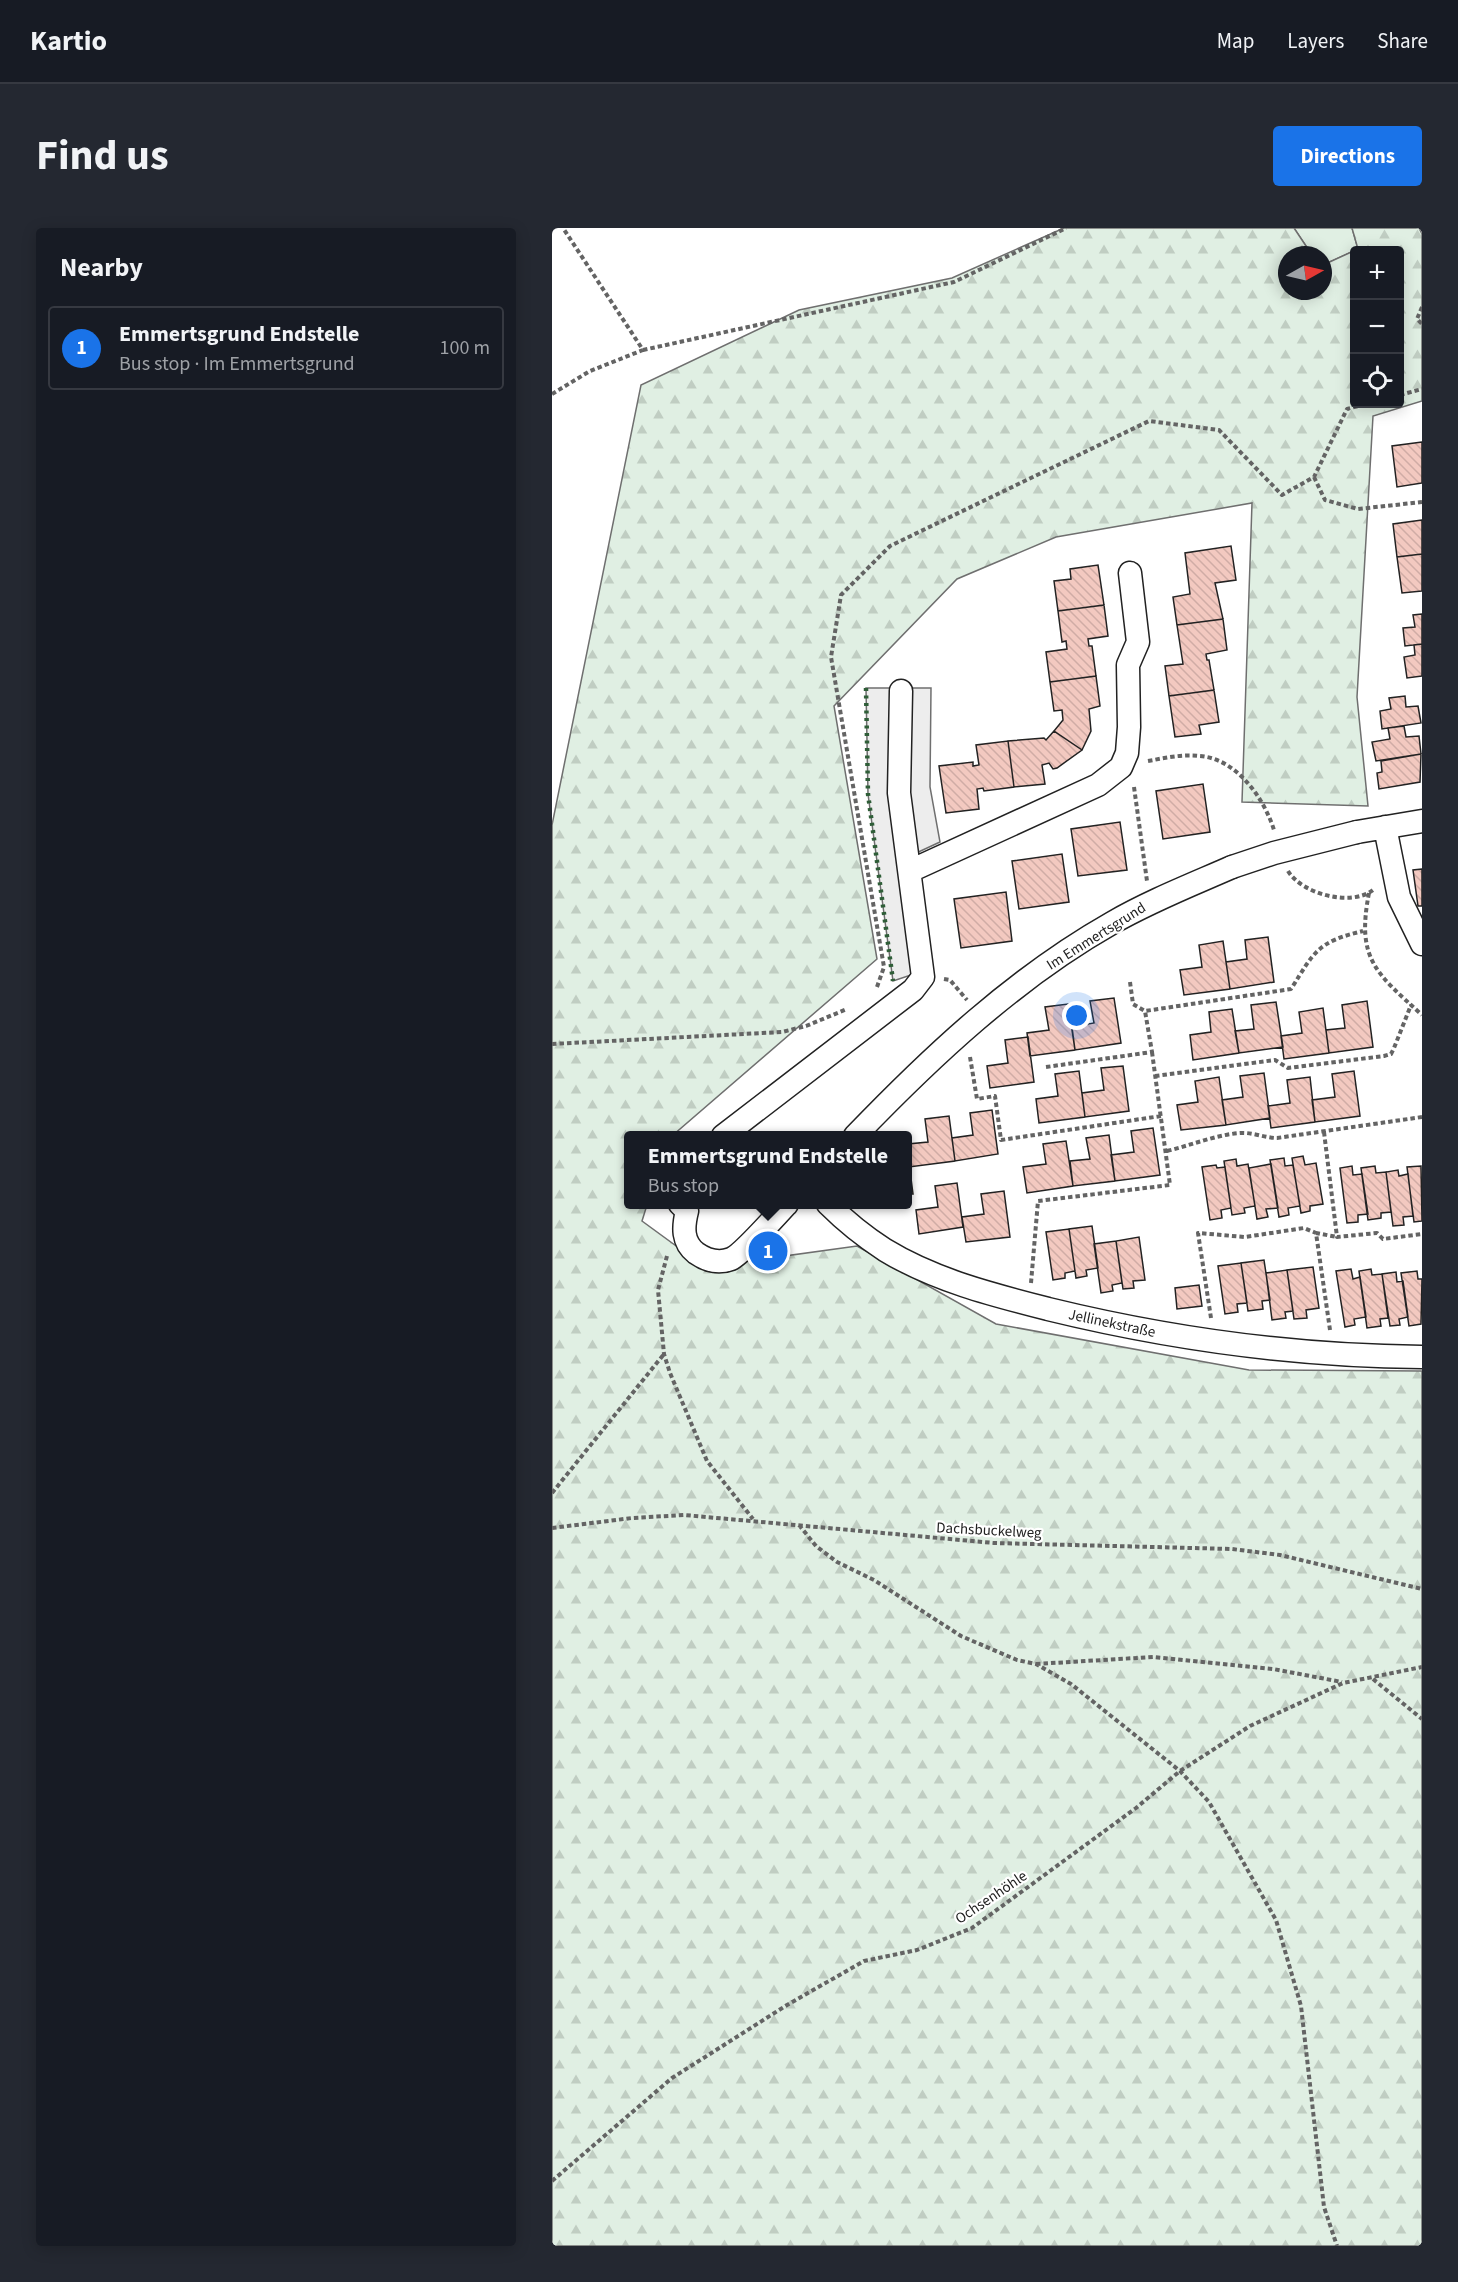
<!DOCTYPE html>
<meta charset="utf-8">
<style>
body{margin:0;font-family:"Source Sans 3",sans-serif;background:#242831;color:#f1f3f6}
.controls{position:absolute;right:18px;top:18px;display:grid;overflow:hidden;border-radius:6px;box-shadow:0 3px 15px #0003}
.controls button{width:54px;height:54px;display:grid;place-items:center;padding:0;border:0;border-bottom:2px solid #363941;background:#171b24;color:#f1f3f6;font:30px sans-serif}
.compass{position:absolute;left:726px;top:18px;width:54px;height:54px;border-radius:50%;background:#171b24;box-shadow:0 3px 15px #0003;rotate:82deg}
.you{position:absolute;left:525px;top:788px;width:21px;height:21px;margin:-15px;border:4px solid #fff;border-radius:50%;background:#1a73e8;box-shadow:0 0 0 9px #1a73e833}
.badge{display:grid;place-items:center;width:39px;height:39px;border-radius:50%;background:#1a73e8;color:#fff;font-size:20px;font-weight:700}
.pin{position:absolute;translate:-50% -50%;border:3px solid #fff;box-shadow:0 2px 6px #0006}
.popup{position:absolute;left:72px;top:903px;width:288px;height:78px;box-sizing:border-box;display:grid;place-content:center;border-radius:6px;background:#171b24;filter:drop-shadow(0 2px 4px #0005);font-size:20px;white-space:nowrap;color:#9ea1a6}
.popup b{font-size:22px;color:#f1f3f6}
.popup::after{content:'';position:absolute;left:50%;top:100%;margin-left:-12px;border:12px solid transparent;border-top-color:#171b24}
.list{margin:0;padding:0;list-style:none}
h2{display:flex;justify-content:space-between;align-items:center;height:78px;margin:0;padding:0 24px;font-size:26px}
h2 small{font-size:20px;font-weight:400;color:#9ea1a6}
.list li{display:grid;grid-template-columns:39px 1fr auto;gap:18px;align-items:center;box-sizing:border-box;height:84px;margin:0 12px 12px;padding:0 12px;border:2px solid #363941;border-radius:6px}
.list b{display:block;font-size:22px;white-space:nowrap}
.list p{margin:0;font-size:20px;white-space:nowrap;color:#9ea1a6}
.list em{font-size:20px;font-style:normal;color:#9ea1a6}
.icon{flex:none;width:33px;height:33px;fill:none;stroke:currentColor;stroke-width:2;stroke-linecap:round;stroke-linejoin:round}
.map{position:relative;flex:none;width:870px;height:2018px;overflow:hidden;border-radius:6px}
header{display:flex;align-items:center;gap:36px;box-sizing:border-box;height:84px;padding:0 30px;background:#171b24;border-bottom:2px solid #363941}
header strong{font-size:28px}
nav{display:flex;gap:33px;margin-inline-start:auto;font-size:21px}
.intro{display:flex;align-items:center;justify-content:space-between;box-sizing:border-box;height:144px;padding:0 36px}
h1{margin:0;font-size:42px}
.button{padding:15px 27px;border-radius:6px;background:#1a73e8;color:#fff;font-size:21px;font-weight:700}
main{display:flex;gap:36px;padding:0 36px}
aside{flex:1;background:#171b24;border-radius:6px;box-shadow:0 3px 15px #0003}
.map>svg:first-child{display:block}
.grass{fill:#e0efe3;stroke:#6f6f6f;stroke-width:1.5}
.forest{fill:url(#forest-firs);stroke:#6f6f6f;stroke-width:1.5;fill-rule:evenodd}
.parking{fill:#ededed;stroke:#6f6f6f;stroke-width:1.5}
.building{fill:url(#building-back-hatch);stroke:#222;stroke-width:1.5}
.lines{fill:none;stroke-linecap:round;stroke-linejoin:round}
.minor-casing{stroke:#222;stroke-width:25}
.path{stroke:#646464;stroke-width:4;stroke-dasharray:4.5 3;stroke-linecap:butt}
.minor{stroke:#fff;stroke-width:22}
.minor-bridge-casing{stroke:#222;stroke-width:25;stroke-linecap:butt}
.minor-bridge{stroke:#fff;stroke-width:22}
.hedge{stroke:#2f5e38;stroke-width:4.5;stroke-dasharray:3 4.5;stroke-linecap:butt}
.labels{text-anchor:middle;stroke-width:4.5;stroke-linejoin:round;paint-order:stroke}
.street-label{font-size:15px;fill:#222;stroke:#fff}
</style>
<header>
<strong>Kartio</strong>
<nav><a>Map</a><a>Layers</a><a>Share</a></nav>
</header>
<div class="intro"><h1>Find us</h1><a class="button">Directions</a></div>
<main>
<aside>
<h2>Nearby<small></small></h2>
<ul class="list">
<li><span class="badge">1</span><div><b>Emmertsgrund Endstelle</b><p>Bus stop · Im Emmertsgrund</p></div><em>100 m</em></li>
</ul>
</aside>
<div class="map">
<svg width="870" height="2018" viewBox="0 0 870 2018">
<defs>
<pattern id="forest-firs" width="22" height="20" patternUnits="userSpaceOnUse" patternTransform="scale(1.5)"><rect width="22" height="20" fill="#e0efe3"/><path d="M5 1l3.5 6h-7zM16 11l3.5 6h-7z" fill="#c0cdc2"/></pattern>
<pattern id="building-back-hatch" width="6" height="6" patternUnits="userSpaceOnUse" patternTransform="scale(1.5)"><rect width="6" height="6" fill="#f3c9c0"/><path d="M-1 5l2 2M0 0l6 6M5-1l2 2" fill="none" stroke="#d0aca5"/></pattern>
</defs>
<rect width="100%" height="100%" fill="#fff"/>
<path class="grass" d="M 742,0 L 800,0 L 806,21 L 771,37 L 771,27 L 760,27 Z"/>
<path class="forest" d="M 512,0 L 742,0 L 760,27 L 735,27 L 735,63 L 771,63 L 771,37 L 806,21 L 800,0 L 867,0 L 870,6 L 870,173 L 821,188 L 805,469 L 816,578 L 690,574 L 700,275 L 504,309 L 405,351 L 282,478 L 325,731 L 121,907 L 76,908 L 76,976 L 95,977 L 90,993 L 153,1039 L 305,1018 L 444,1096 L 697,1142 L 870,1143 L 870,2018 L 0,2018 L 0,597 L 89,157 L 247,82 L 400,50 ZM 802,22 L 848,22 L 848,176 L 802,176 Z"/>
<path class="parking" d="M 314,460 L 379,460 L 378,559 L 388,614 L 347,633 L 362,746 L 341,753 L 316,566 Z"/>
<path class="building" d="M 870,214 L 870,255 L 845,259 L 840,218 Z
M 870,292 L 870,326 L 845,329 L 841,296 Z
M 679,318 L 684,352 L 663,355 L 671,391 L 625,397 L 621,369 L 638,366 L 633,325 Z
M 870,326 L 870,363 L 850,365 L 845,329 Z
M 546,337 L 552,377 L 506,383 L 502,353 L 519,351 L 518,341 Z
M 552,377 L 556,408 L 536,411 L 537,418 L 540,418 L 544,448 L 498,454 L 494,424 L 515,421 L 514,413 L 510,414 L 506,383 Z
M 870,386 L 870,416 L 853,418 L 851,400 L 863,399 L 861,387 Z
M 671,391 L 675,422 L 654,426 L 655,432 L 657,432 L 662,462 L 617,468 L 613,438 L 631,436 L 625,397 Z
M 870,416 L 870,448 L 855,450 L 852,429 L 863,427 L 862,417 Z
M 544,448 L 548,478 L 537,481 L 539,503 L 530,522 L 502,503 L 511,492 L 510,482 L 502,483 L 498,454 Z
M 662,462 L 667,494 L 647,497 L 649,506 L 623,509 L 617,468 Z
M 853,468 L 854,479 L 866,478 L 869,495 L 830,501 L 828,483 L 839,481 L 837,470 Z
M 852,498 L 854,509 L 867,508 L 869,526 L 824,533 L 820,514 L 838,511 L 836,500 Z
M 502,503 L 530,522 L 505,540 L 501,541 L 497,535 L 490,537 L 493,556 L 462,559 L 456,513 L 492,510 L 494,512 Z
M 456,513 L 462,559 L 432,563 L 431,560 L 425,561 L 427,581 L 394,585 L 387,538 L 421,534 L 421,538 L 427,537 L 424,517 Z
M 869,526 L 868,554 L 827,561 L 825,545 L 830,544 L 829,533 Z
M 651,556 L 658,604 L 611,611 L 604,563 Z
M 568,594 L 575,642 L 526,648 L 519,601 Z
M 510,626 L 517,674 L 467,681 L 460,633 Z
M 870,641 L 870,678 L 866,678 L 861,642 Z
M 454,664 L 460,713 L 409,720 L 402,671 Z
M 716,709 L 722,754 L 678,761 L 674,734 L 695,731 L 693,712 Z
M 671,713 L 678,761 L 632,767 L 628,742 L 650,739 L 647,717 Z
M 562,770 L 569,815 L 523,822 L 520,799 L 542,795 L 538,773 Z
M 815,773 L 821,819 L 777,825 L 774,802 L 793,800 L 790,777 Z
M 724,774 L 731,819 L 687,825 L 683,803 L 702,801 L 699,777 Z
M 516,776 L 523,822 L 478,828 L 475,805 L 497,802 L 493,779 Z
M 771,780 L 777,825 L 732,831 L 729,808 L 750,805 L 747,784 Z
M 680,781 L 687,825 L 641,832 L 638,807 L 659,804 L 657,784 Z
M 476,809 L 482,854 L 438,860 L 435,838 L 456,835 L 453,812 Z
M 571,838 L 577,883 L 533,889 L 530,865 L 552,862 L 549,840 Z
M 527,843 L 533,889 L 487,895 L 484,871 L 506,868 L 503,846 Z
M 802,843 L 808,888 L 763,894 L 760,872 L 783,869 L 780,846 Z
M 712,845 L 718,890 L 674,897 L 670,872 L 691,869 L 688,848 Z
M 667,849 L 674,897 L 629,902 L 625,877 L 646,874 L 643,853 Z
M 758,849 L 763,894 L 719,900 L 716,878 L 738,875 L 735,852 Z
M 440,882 L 446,926 L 403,933 L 400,910 L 421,907 L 418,885 Z
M 397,888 L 403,933 L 357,939 L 356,916 L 376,914 L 373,891 Z
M 601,900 L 608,947 L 563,953 L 559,927 L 582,924 L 579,903 Z
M 557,907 L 563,953 L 521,958 L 518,933 L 538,931 L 534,910 Z
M 514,913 L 521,958 L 475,965 L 471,939 L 494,936 L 491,916 Z
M 356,927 L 361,966 L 356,966 Z
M 751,928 L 753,937 L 764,935 L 771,976 L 758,978 L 758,983 L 749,985 L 740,930 Z
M 732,930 L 733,938 L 741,937 L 748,978 L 736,980 L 737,987 L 727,989 L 718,932 Z
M 684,931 L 685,938 L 696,936 L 703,978 L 692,980 L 693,985 L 680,987 L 672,933 Z
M 719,936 L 726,980 L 714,981 L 716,989 L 705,991 L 697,940 Z
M 664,937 L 665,940 L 673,939 L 679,980 L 669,982 L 670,990 L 658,992 L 650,939 Z
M 800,938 L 801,947 L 810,946 L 816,986 L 806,987 L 806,994 L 795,995 L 788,940 Z
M 823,938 L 824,945 L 834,944 L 839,984 L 829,985 L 829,990 L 816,992 L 809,940 Z
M 869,938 L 870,993 L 862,994 L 855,939 Z
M 846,942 L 847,948 L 856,946 L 861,988 L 851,989 L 852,997 L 841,998 L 834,944 Z
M 405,955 L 411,999 L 367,1006 L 364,982 L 386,979 L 383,958 Z
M 452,963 L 458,1009 L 414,1014 L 410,989 L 432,986 L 429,966 Z
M 540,998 L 546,1040 L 534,1042 L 535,1048 L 524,1050 L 517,1001 Z
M 517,1001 L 523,1043 L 513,1045 L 513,1050 L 501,1052 L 494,1004 Z
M 587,1009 L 593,1052 L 581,1053 L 582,1060 L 571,1061 L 564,1013 Z
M 564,1013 L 570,1055 L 560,1057 L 561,1063 L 549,1065 L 542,1016 Z
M 712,1032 L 718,1072 L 710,1073 L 711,1081 L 696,1083 L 689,1035 Z
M 689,1035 L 695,1075 L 685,1076 L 686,1084 L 673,1086 L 666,1038 Z
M 761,1039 L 767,1080 L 754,1082 L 755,1090 L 742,1091 L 735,1042 Z
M 799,1041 L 801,1051 L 808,1049 L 814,1089 L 802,1091 L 803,1097 L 793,1099 L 784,1043 Z
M 819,1041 L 820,1047 L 830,1046 L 836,1090 L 828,1091 L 829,1098 L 815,1100 L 807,1043 Z
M 735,1042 L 741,1083 L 733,1084 L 734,1090 L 720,1092 L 714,1045 Z
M 865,1043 L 866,1051 L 870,1051 L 869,1096 L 857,1098 L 849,1045 Z
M 844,1044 L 845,1054 L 851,1053 L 856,1089 L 847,1091 L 848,1097 L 838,1098 L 830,1046 Z
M 647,1057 L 650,1078 L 625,1081 L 623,1060 Z"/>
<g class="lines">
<g class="minor-casing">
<path id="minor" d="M 833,599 L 847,669 L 870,716
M 805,604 L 870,593
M 358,643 L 546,557 L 569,539 L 575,525 L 577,499 L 576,437 L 586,414 L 578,345
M 171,908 L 361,762 L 371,749 L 347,565 L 349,463
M 303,908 C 380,828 463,750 560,695 C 598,673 639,657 680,639
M 128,976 L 135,983 C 131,999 130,1014 144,1025 C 154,1032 166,1036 179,1031 C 189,1027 225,987 235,976
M 276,976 C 293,993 313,1009 333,1022 C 382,1052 441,1067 496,1081 C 619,1111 743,1128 870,1129"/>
</g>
<path class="path" d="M 870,79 L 865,91 L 870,96
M 91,122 L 402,54 L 514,0
M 0,166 L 38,143 L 91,122 L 11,0
M 848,167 L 870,161
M 762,249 L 773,272 L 806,281 L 870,274
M 596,533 C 613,530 630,526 647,528 C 684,530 712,570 722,602
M 582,559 L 595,653
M 736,643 C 750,666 799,679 821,662
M 817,665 C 804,731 824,745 870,787
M 392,751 L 398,752 L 415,772
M 578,754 L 581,776 L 593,783 L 739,761 C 763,723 765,714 811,703
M 325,759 L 332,739 L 279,429 L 289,367 L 338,318 L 597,193 L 667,202 L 730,267 L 762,249 L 795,181 L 814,176
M 0,816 L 230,804 L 254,798 L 295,781
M 418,829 L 425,871 L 443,868 L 449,912 L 609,888
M 494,839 L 600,824 L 593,783
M 603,848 L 723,832 L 736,840 L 832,828 L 839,826 L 842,820 L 859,777
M 772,904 L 785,1009 L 825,1005 L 831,1011 L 870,1006
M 615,923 C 640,917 663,907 688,905 C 700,904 713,910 725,910 L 870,889
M 115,1028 L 106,1062 L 112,1126 L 118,1145 L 155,1233 L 201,1291
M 479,1055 L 486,973 L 618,957 L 600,824
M 659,1090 L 646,1005 L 693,1009 L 752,1000 L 764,1005
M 778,1102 L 764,1005 L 785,1009
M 0,1265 L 112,1126
M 247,1297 L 264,1318 L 285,1334 L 322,1352 L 409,1408 L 465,1432 L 484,1436 L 519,1456 L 628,1543 L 657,1574 L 724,1692 L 749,1778 L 772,1979 L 785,2018
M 0,1300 L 80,1290 L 132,1287 L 442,1315 L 680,1321 L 728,1327 L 870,1361
M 484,1436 L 601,1429 L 721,1441 L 790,1454
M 821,1451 L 870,1491
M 0,1953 L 120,1850 L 235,1777 L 312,1733 L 365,1722 L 420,1700 L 584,1580 L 628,1543 L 698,1498 L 791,1455 L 870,1439"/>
<use href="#minor" class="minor"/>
<g class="minor-bridge-casing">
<path id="minor-bridge" d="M 680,639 L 722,625 L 805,604"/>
</g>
<use href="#minor-bridge" class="minor-bridge"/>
<path class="hedge" d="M 314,460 L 316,566 L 341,753"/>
</g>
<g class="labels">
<g class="street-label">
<text transform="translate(544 708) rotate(-32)" y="5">Im Emmertsgrund</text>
<text transform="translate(560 1095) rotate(12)" y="5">Jellinekstraße</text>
<text transform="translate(437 1302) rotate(3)" y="5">Dachsbuckelweg</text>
<text transform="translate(439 1669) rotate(-34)" y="5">Ochsenhöhle</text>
</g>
</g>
</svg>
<div class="controls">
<button>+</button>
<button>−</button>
<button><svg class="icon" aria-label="locate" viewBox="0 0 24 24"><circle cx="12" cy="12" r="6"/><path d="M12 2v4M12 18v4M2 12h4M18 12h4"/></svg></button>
</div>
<svg class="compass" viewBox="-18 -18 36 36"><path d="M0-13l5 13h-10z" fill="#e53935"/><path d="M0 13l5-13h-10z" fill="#9ea1a6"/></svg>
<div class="you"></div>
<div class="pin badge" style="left:216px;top:1023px">1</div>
<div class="popup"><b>Emmertsgrund Endstelle</b>Bus stop</div>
</div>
</main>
